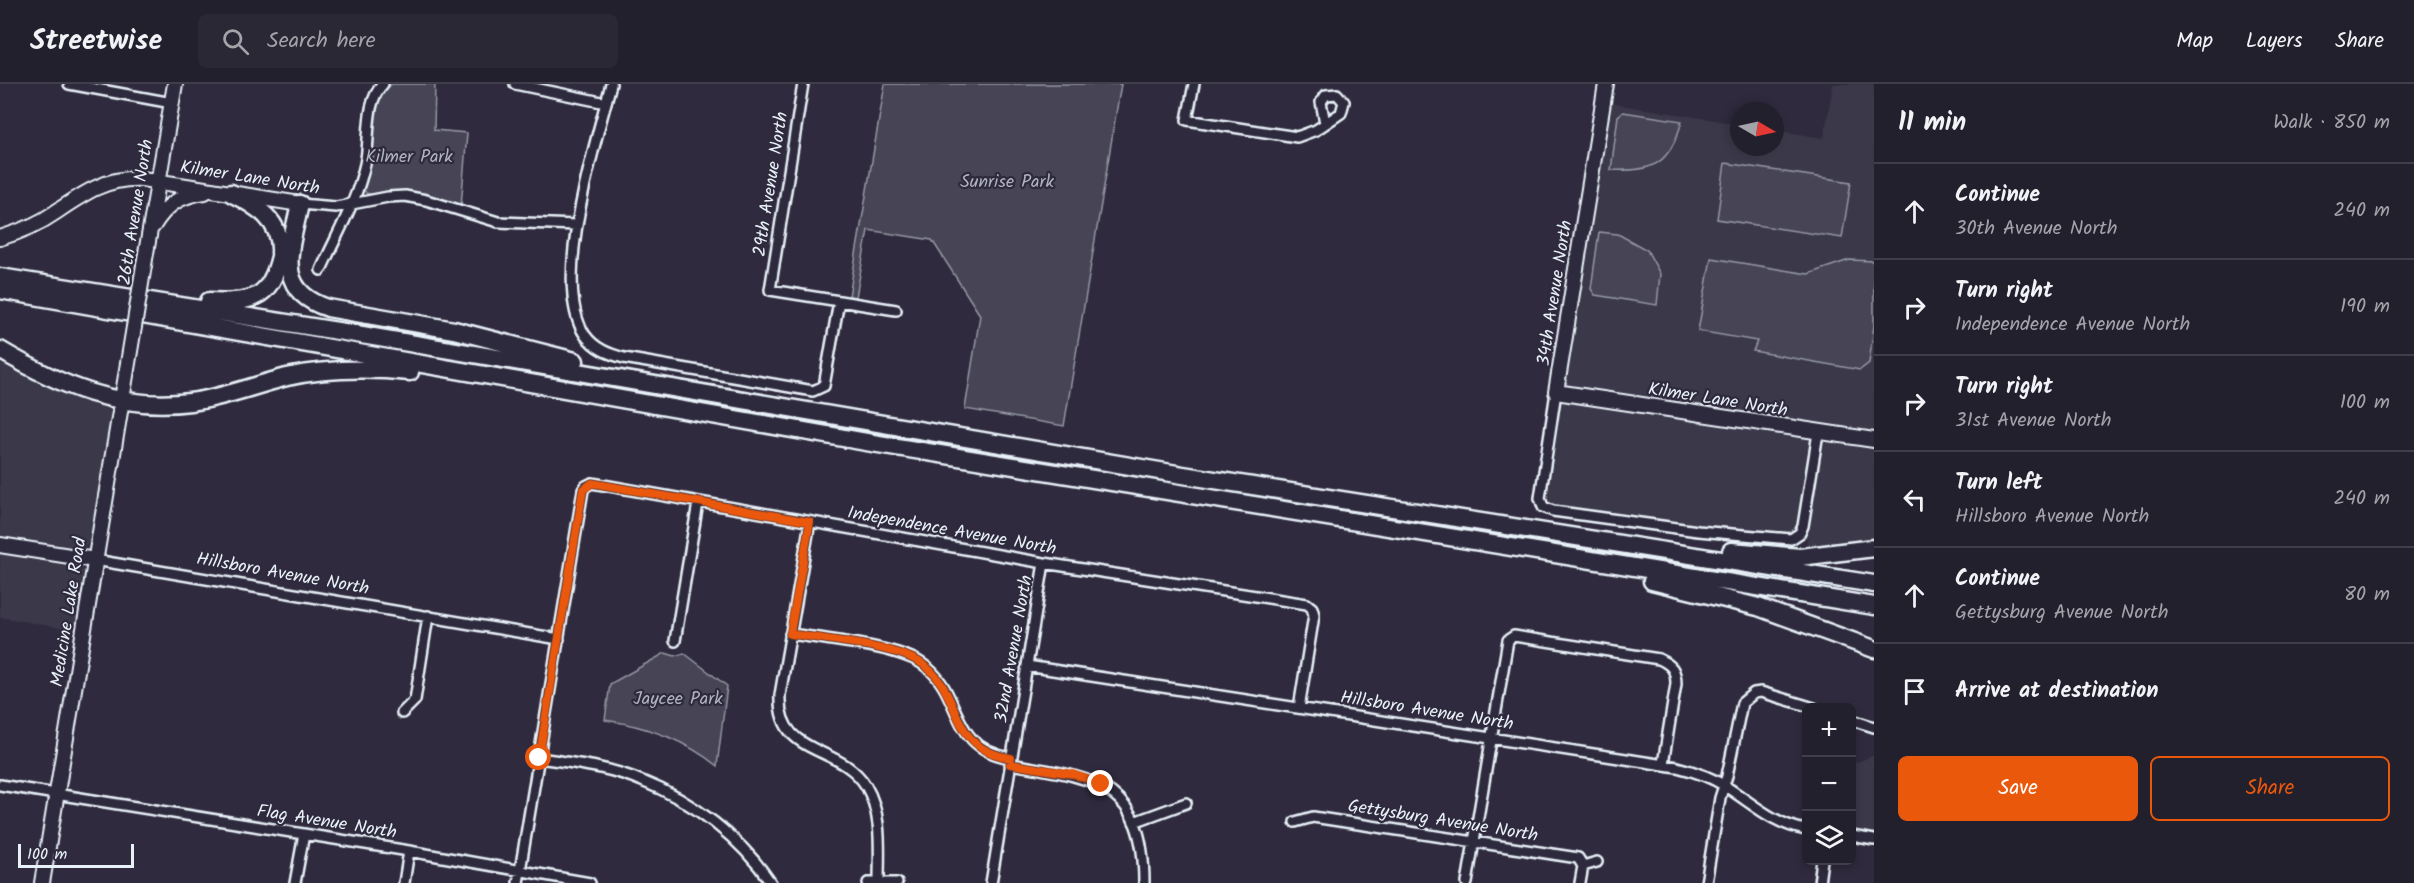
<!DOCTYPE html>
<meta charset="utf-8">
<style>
body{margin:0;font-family:Kalam,sans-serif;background:#2b2836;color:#f1f3f6}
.controls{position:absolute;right:18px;bottom:18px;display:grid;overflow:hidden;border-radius:9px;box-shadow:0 3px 9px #0003}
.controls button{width:54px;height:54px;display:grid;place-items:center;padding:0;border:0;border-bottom:2px solid #403e4a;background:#23202e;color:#f1f3f6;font:30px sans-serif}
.compass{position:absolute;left:1730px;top:18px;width:54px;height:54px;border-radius:50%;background:#23202e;box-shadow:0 3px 9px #0003;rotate:99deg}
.scale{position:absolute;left:18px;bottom:15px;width:116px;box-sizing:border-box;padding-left:6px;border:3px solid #e8f1f8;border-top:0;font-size:16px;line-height:21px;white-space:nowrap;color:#e8f1f8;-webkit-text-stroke:4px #2f2a3d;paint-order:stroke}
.stop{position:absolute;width:18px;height:18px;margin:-14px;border:4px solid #ea580c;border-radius:50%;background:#fff}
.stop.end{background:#ea580c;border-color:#fff;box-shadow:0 2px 6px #0008}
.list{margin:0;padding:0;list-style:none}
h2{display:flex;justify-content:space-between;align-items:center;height:78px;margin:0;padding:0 24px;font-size:26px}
h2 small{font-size:20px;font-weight:400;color:#a3a3aa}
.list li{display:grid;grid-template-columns:39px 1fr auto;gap:18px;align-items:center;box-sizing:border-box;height:96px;padding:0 24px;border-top:2px solid #403e4a}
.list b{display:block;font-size:22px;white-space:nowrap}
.list p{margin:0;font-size:20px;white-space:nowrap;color:#a3a3aa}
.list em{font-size:20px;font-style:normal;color:#a3a3aa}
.actions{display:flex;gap:12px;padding:18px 24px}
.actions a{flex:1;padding:14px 0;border:2px solid #ea580c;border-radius:9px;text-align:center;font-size:21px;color:#ea580c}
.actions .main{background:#ea580c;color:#fff}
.icon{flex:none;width:33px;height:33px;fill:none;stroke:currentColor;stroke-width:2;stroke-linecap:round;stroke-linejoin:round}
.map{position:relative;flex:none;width:1874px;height:799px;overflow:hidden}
header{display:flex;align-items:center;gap:36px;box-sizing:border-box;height:84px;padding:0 30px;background:#23202e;border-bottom:2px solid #403e4a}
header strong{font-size:28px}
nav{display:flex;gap:33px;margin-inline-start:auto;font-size:21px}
.search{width:420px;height:54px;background:#2b2836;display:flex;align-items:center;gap:15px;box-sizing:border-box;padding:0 21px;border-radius:9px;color:#a3a3aa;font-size:22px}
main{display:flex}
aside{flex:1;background:#23202e}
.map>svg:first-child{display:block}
.built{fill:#3b3749}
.green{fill:#464455;stroke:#979aa6;stroke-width:1.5}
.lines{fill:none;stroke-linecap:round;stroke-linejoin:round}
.street-casing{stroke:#e8f1f8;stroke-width:14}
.secondary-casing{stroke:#e8f1f8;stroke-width:18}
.highway-casing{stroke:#e8f1f8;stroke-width:21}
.street{stroke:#2f2a3d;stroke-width:9}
.secondary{stroke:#2f2a3d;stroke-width:14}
.highway{stroke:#2f2a3d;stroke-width:16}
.secondary-bridge-casing{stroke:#e8f1f8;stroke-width:18;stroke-linecap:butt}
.secondary-bridge{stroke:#2f2a3d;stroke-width:14}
.route{stroke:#ea580c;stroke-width:8}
.labels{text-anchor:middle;stroke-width:4.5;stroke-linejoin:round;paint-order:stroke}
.park-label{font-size:18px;fill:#afb4bf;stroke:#2f2a3d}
.street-label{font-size:18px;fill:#e8f1f8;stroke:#2f2a3d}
</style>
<header>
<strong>Streetwise</strong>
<div class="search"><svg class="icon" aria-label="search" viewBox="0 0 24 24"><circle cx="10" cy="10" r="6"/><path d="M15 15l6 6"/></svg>Search here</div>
<nav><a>Map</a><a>Layers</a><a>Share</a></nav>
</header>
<main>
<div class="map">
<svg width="1874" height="799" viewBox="0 0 1874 799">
<rect width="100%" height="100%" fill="#2f2a3d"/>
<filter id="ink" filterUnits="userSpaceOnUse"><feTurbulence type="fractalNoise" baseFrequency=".0167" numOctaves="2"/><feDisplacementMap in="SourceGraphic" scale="12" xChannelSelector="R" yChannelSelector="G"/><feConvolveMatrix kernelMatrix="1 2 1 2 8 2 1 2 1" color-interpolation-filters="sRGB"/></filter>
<g filter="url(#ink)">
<path class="built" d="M 1833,0 L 1874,0 L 1874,351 L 1569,303 L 1565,300 L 1564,298 L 1609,19 L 1739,40 L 1739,63 L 1775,63 L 1775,46 L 1824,54 Z
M 0,270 L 43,299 L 107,319 L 111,330 L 101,396 L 90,458 L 84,464 L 78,466 L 0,456 Z
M 1566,316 L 1807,352 L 1810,358 L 1798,442 L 1795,447 L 1783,450 L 1551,422 L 1547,416 L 1561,319 Z
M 1828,357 L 1874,364 L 1874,461 L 1805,469 L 1821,362 Z
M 0,467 L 75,478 L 82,482 L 85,491 L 76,547 L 0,533 Z
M 1874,671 L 1874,750 L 1852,746 L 1852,680 Z"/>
<path class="green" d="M 392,0 L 435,0 L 434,46 L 467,49 L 461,122 C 445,117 430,110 414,108 C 400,107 376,114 366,109 L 364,105 L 371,74 L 377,18 L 381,9 Z
M 885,0 L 1121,0 L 1064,342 L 965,325 L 980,231 L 932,156 L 868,146 L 856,213 L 849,212 Z
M 1623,28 L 1682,37 C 1670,80 1654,88 1611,86 L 1618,32 Z
M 1725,79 L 1851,98 L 1842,154 L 1717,135 Z
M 1599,148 L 1618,150 L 1647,166 L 1660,190 L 1657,221 L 1595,211 L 1591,205 Z
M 1711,174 L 1808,190 L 1849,176 L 1874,177 L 1874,241 L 1869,279 L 1860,286 L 1753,267 L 1757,257 L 1698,247 Z
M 665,569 L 675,572 L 684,569 L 727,602 L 717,682 C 684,655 646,642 605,636 L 610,600 Z"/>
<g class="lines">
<g class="street-casing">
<path id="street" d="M 69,0 L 172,19
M 515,0 L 606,19
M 611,0 C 596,58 550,200 585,251 C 595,265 609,270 624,274 L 813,307 L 824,302 L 839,217
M 803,0 L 770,206 L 896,226
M 1194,0 L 1187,36 L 1297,53 L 1316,46 L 1341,29 L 1344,18 L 1337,10 L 1326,11 L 1321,18 L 1325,39
M 300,120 L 336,123 L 388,113 L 405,112 L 426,116 L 498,138 L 576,141
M 321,186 C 336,152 357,117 365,80 C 371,55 364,19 383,0
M 1556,308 L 1540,414 L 1543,423 L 1553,427 L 1698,447 L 1791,455 L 1800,449 L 1803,442 L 1818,349
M 810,438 L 780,611 C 777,674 840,659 866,702 C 883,731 879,766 879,798
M 95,476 L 559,555
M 790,550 C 823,555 895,562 921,579 C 965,607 946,664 1011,674
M 675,557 L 698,419
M 1027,582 L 1677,683 C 1693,687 1711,693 1725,702 C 1752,719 1773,740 1806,746
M 402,629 L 415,616 L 428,532
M 1852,636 L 1874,643
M 539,674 C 573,679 610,683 642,697 C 693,717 741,754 771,799
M 1010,680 C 1094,694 1144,697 1144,799
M 0,701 L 409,767 L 590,799
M 1134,738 L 1186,719
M 1295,738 L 1313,733 L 1578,774 L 1583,782
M 1852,752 L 1874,756
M 1583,782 L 1597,778
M 295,799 L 304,750
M 404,799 L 409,767
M 518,799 L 583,406 L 586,402 L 592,399 L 1044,479 L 1307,520 L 1312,524 L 1314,531 L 1299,624
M 868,799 L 897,799
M 991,799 L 1044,479
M 1467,799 L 1508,556 L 1514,552 L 1659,575 C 1672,581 1676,586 1676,600 L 1663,680
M 1580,799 L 1583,782
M 1706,799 L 1720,714 L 1727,692 L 1742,619 L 1754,609 L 1761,608 L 1814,624
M 1819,799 L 1822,776"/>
</g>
<g class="secondary-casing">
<path id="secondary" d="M 1606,0 L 1556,308 L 1874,356
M 153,142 C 166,121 180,111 205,108
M 0,154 C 20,148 39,140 56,128 C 84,109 107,93 142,95 L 300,120
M 144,181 L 175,0
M 0,461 L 95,476
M 42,799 L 134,243"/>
</g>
<g class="highway-casing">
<path id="highway" d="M 231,109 C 257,122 282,137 280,169
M 300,120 C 291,164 272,206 328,224 L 454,246 L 575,277
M 0,193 L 350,249 L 1183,391 L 1874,500
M 0,206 L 872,359 L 1874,522
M 209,217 C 257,220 273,212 282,163
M 0,266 C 59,301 119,327 190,318 C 223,314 255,301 287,293 C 328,284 368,284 410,288
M 1731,467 L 1800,473 L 1874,464
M 1652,497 L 1758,523 L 1874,565"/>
</g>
<use href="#street" class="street"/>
<use href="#secondary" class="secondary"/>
<use href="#highway" class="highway"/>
<g class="secondary-bridge-casing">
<path id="secondary-bridge" d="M 134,243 L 144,181"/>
</g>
<use href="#secondary-bridge" class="secondary-bridge"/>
</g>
</g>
<g class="lines" filter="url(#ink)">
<path class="route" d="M 539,674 L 583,406 L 592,399 L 810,438 L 790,550 C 823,555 895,562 921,579 C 964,607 946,665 1011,674 L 1010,680 L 1072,690 L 1101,700"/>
</g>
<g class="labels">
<g class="park-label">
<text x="409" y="78">Kilmer Park</text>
<text x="1007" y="103">Sunrise Park</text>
<text x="678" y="620">Jaycee Park</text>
</g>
<g class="street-label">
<text transform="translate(250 93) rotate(9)" y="6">Kilmer Lane North</text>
<text transform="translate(770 100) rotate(-81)" y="6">29th Avenue North</text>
<text transform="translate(135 128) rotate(-81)" y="6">26th Avenue North</text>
<text transform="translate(1554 209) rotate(-81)" y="6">34th Avenue North</text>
<text transform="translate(1718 315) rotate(9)" y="6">Kilmer Lane North</text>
<text transform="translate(952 446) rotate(10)" y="6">Independence Avenue North</text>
<text transform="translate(283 489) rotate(10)" y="6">Hillsboro Avenue North</text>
<text transform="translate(68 528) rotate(-81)" y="6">Medicine Lake Road</text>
<text transform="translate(1013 565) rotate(-80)" y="6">32nd Avenue North</text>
<text transform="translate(1427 626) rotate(9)" y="6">Hillsboro Avenue North</text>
<text transform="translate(1443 736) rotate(9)" y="6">Gettysburg Avenue North</text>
<text transform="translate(327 737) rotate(9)" y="6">Flag Avenue North</text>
</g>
</g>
</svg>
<div class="controls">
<button>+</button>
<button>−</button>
<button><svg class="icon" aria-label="layers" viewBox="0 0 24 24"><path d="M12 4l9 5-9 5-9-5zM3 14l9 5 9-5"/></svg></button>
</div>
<svg class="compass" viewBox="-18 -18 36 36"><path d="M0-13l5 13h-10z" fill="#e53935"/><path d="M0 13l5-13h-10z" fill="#a3a3aa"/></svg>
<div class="scale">100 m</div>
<div class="stop" style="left:539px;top:674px"></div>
<div class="stop end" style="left:1101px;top:700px"></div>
</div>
<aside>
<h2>11 min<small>Walk · 850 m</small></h2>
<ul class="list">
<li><svg class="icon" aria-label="ahead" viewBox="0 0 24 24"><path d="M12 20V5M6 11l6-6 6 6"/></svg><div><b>Continue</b><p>30th Avenue North</p></div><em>240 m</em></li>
<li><svg class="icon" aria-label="right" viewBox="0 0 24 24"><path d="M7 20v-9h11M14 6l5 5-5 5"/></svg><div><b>Turn right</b><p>Independence Avenue North</p></div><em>190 m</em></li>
<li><svg class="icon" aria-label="right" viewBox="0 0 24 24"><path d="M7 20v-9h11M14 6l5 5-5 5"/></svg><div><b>Turn right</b><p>31st Avenue North</p></div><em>100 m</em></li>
<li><svg class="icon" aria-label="left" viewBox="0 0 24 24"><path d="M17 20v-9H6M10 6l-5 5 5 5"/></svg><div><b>Turn left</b><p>Hillsboro Avenue North</p></div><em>240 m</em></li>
<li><svg class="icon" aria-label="ahead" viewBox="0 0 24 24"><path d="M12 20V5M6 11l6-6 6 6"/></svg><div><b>Continue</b><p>Gettysburg Avenue North</p></div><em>80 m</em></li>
<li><svg class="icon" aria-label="arrive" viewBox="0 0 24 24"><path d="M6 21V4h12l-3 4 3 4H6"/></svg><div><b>Arrive at destination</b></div></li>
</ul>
<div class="actions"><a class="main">Save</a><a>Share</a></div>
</aside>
</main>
